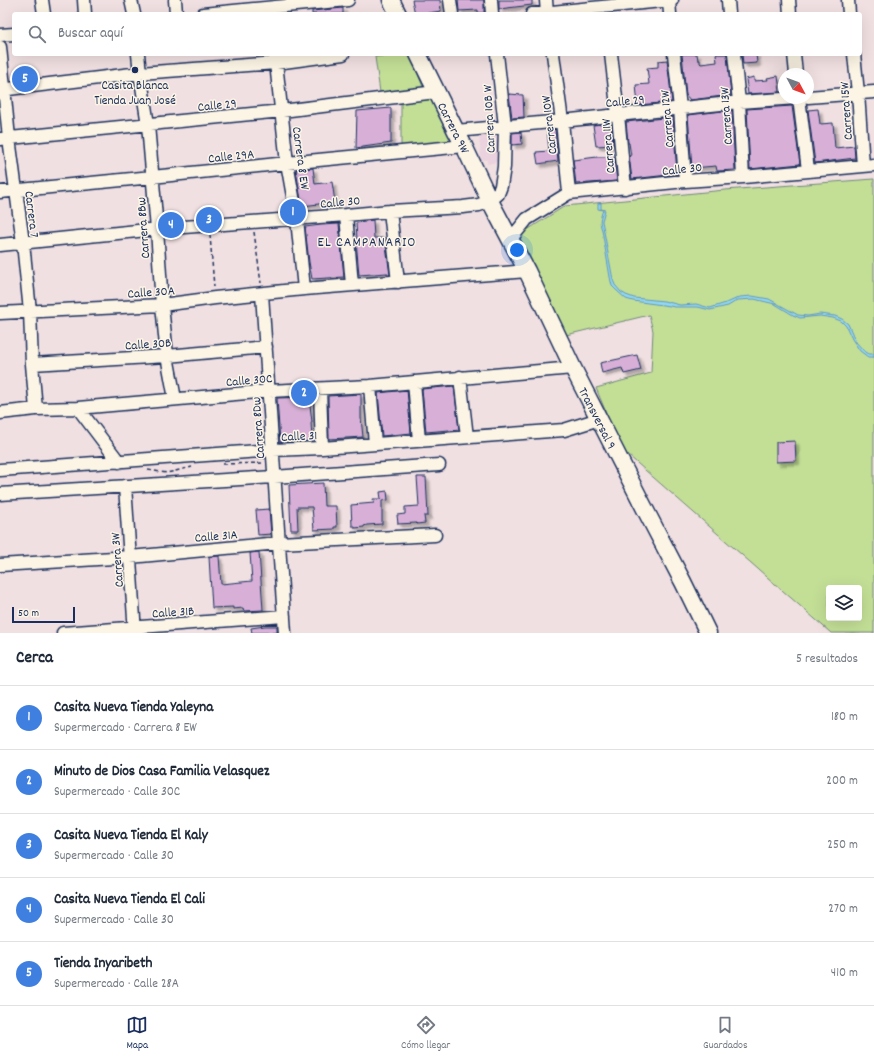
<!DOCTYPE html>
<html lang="es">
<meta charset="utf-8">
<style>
body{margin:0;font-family:Dekko,sans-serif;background:#f2f2f3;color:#1f2937}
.controls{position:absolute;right:12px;bottom:12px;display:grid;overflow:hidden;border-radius:4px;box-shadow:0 4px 16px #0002}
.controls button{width:36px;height:36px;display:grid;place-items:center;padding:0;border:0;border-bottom:1px solid #e0e1e3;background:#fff;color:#1f2937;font:20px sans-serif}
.compass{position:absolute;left:778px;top:68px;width:36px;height:36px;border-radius:50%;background:#fff;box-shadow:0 4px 16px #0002;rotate:131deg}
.scale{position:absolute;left:12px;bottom:10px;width:63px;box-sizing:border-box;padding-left:4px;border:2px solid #1b2f5e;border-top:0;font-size:11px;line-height:14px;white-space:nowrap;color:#1b2f5e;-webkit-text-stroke:3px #fcf5e5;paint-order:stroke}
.you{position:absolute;left:517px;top:250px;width:14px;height:14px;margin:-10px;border:3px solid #fff;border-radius:50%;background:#1a73e8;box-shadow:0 0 0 6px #1a73e833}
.badge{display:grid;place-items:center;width:26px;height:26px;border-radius:50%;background:#1b2f5e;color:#fff;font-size:13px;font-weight:700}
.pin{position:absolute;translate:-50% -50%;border:2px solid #fff;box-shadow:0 1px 4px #0006}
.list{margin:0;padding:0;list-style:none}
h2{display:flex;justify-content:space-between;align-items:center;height:52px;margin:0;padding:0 16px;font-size:17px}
h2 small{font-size:13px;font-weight:400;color:#747a83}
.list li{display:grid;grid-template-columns:26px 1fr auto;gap:12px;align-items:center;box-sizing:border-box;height:64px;padding:0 16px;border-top:1px solid #e0e1e3}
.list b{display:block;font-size:15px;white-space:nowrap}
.list p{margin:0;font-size:13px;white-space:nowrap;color:#747a83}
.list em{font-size:13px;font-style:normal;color:#747a83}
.icon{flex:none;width:22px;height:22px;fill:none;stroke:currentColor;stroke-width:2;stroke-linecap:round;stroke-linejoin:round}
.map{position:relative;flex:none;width:874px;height:633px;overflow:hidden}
.search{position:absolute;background:#fff;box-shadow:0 4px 16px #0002;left:12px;right:12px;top:12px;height:44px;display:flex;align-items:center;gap:10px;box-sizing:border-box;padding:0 14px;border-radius:4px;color:#747a83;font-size:15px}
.sheet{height:372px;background:#fff}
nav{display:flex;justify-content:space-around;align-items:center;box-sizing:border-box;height:56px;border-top:1px solid #e0e1e3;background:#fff;font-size:11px;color:#747a83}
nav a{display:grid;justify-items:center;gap:2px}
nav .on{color:#1b2f5e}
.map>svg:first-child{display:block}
.built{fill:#ead2de}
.green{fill:#c3df96;stroke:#6f877a;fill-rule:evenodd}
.water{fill:#91d9f3;stroke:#6295b7}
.building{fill:#d8b0d7;stroke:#1b2f5e;filter:url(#shadow)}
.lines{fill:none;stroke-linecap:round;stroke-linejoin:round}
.minor-casing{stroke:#1b2f5e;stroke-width:15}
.major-casing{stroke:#1b2f5e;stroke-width:19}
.path{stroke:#1b2f5e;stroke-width:1.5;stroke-dasharray:4 3;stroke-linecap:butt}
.minor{stroke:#fcf5e5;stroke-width:12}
.major{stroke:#fcf5e5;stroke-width:16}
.poi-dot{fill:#1b2f5e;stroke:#fcf5e5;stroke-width:1.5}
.labels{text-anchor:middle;stroke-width:3;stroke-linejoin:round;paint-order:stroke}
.poi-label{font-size:13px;fill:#1b2f5e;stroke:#fcf5e5}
.street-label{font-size:13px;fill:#1b2f5e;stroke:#fcf5e5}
.neighbourhood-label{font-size:14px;letter-spacing:1px;fill:#1b2f5e;stroke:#fcf5e5}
</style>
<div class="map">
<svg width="874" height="633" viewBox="0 0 874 633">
<defs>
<filter id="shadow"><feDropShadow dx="3.5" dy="3.5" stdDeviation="1" flood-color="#0004"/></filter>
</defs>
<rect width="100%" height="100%" fill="#f1e0e1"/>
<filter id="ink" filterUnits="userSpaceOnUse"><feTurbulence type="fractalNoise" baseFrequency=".025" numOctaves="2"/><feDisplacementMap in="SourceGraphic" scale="8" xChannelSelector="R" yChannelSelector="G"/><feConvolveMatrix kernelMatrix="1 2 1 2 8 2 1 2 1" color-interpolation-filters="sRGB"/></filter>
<g filter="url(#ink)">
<path class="built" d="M 500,131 L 502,161 L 487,164 L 487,160 L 481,160 L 479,133 Z"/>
<path class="green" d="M 402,54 L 410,54 L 423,87 L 427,93 L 380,92 L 375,57 Z
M 432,98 L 459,140 L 401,146 L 401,102 Z
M 874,179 L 874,633 L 831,633 L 621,449 L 596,388 L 651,373 L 653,331 L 649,315 L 566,335 L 516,237 L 565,206 L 725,190 ZM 829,588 L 859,588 L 859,618 L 829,618 Z"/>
<path class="water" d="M 598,203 L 601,203 L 601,209 L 605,210 L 602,221 L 603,226 L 613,280 L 615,285 L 621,292 L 626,295 L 634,298 L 664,301 L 680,305 L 696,304 L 710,308 L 729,302 L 740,297 L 752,296 L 769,299 L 798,315 L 808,316 L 820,314 L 835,316 L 842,319 L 848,324 L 856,342 L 863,350 L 869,354 L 874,354 L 874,357 L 868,357 L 860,351 L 852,339 L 846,326 L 841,321 L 833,318 L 820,316 L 800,318 L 793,315 L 775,304 L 754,299 L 738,300 L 728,306 L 710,310 L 698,307 L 674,307 L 670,306 L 633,301 L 626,299 L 616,290 L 612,286 L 610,277 L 602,230 C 599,222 600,218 603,210 L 598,209 Z"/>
<path class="building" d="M 412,0 L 440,0 L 441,11 L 422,14 L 415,14 Z
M 458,0 L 484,0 L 484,13 L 478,13 L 478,10 L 459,11 Z
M 499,0 L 532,0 L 532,5 L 499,9 Z
M 343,8 L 343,14 L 312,14 L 312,11 Z
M 682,54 L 697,54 L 698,60 L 700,60 L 700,63 L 701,64 L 717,62 L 716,54 L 727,54 L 731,95 L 690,100 L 686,95 Z
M 742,54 L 756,54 L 757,63 L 743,64 Z
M 667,60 L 672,102 L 638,105 L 636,85 L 649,84 L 647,68 L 658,67 L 658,61 Z
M 778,76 L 780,92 L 748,94 L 746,79 L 754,77 L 754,81 L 768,80 L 767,78 Z
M 509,94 L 523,95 L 524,117 L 512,118 Z
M 792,106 L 800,164 L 750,169 L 747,109 Z
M 391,108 L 391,143 L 356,148 L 357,111 Z
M 818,109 L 820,124 L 833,123 L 835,148 L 854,146 L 855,158 L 815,163 L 808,110 Z
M 732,110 L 735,170 L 717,171 L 716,166 L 692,168 L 688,115 Z
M 673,117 L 677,174 L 632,179 L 629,156 L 631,156 L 629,143 L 628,143 L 626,122 Z
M 611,123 L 613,145 L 596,146 L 593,125 Z
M 555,129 L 558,161 L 538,164 L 536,152 L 549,151 L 547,130 Z
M 521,132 L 522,144 L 512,145 L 512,133 Z
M 597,157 L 614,157 L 617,181 L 576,184 L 573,160 Z
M 313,168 L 315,184 L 332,182 L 335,202 L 302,206 L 296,170 Z
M 373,220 L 374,238 L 385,238 L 390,275 L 387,275 L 387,273 L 359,275 L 356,240 L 357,240 L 356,223 L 365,222 L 365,221 Z
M 339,224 L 344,277 L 312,279 L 309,262 L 305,227 L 321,225 Z
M 637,355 L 641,370 L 624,374 L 622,368 L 602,373 L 600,363 Z
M 454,386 L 459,430 L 449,431 L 449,430 L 426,432 L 422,389 Z
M 407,390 L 411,433 L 382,436 L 378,393 Z
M 361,394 L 361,418 L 363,437 L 329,439 L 328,396 Z
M 309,397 L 312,422 L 311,422 L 312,441 L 280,442 L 277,398 Z
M 795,441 L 796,461 L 776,462 L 776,442 Z
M 417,477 L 426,477 L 428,516 L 424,516 L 425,523 L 417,524 L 416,523 L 398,524 L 397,515 L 405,514 L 405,507 L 419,506 Z
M 323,483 L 324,506 L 336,506 L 337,527 L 334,527 L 334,529 L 314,530 L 312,507 L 297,507 L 298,530 L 291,530 L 289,485 Z
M 387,491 L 388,500 L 382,501 L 382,524 L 367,525 L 364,526 L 364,527 L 355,528 L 355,526 L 352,526 L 351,505 L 374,503 L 373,499 L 381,499 L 380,492 Z
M 269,509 L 271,534 L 258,535 L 256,510 Z
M 259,552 L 263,610 L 244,611 L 243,608 L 233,609 L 233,607 L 212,608 L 209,557 L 219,556 L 221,584 L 252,581 L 250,553 Z
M 265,626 L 277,626 L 277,633 L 252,633 L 251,628 Z"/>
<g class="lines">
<g class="minor-casing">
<path id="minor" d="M 42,0 L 44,14
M 84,0 L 85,14
M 131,0 L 134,14
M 175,0 L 176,14
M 450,0 L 452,14
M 491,0 L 492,14
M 546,0 L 547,14
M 669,0 L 670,14
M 728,0 L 729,14
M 789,0 L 790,14
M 848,0 L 849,14
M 203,14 L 348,0
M 532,14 L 672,0
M 0,35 L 14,34
M 0,47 L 9,138 L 23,243 L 30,311 L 32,364 L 36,409
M 138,54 L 140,73 L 148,125 L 157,229 L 162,305 L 167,356 L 175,399
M 275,54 L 287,163 L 297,219 L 304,289
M 553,54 L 562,121 L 569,193
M 611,54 L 618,115 L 625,188
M 674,54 L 680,108 L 685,181
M 734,54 L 739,102 L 743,177
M 794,54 L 796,74
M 854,54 L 858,93 L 863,166
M 0,90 L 140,73 L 276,63 L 343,54
M 808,97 L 874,92
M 799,98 L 808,170
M 456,131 L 562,121 L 739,102 L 797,98
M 0,139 L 282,111 L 436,92
M 0,192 L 152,177 L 287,163 L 464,146
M 390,211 L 398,282
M 346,215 L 352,285
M 510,240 L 527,219 L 569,193 L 685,181 L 743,177 L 874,165
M 0,245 L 157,229 L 346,215 L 390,211 L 463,207 L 479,205 L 490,201 L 498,194 L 501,186 L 504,167 L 505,126 L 497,54
M 262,294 L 285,633
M 0,313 L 162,305 L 215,298 L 304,289 L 527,271
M 32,364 L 167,356 L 266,347
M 460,377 L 467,437
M 414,382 L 419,441
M 370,386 L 375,444
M 320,389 L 322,448
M 78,408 L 119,462
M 0,413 L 36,409 L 78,408 L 269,391 L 370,386 L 573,368
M 0,470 L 273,450 L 322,448 L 564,430 L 599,419
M 125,486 L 135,633
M 0,494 L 274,477 L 439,465
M 0,565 L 130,557 L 279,543 L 435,535
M 63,633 L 284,616"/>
</g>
<g class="major-casing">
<g id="major">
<path d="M 391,0 L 398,14"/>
<path id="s1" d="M 418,54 L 456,131 L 464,146 L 490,201 L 527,271 L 573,368 L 647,513 L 683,582 L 708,633"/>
</g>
</g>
<path class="path" d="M 254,232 L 261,283
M 210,235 L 214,287
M 223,464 L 263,463
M 148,470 L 167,473 L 192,467"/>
<use href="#minor" class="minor"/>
<use href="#major" class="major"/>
</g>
</g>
<circle class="poi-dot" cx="135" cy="70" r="4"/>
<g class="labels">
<g class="poi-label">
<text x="135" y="89">Casita Blanca<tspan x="135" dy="15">Tienda Juan José</tspan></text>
</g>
<g class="street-label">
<text transform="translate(625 100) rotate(-6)" y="5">Calle 29</text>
<text transform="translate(217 104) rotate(-6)" y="5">Calle 29</text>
<text transform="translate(845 111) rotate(-94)" y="5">Carrera 15W</text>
<text transform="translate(725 116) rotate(-94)" y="5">Carrera 13W</text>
<text transform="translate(488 119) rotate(-93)" y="5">Carrera 10B W</text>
<text transform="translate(666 119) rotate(-95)" y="5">Carrera 12W</text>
<text transform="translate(548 125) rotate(-97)" y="5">Carrera 10W</text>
<text dy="5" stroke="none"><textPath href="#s1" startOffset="82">Carrera 9W</textPath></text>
<text transform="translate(607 146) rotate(-95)" y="5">Carrera 11W</text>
<text transform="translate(231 155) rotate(-6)" y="5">Calle 29A</text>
<text transform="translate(302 158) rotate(82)" y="5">Carrera 8 EW</text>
<text transform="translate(682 168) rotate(-6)" y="5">Calle 30</text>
<text transform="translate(340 201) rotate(-5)" y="5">Calle 30</text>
<text transform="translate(33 214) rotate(83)" y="5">Carrera 7</text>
<text transform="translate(142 228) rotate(-94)" y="5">Carrera 8Bw</text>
<text transform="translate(151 291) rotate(-4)" y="5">Calle 30A</text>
<text transform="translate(148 343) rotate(-4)" y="5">Calle 30B</text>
<text transform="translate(249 379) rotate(-5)" y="5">Calle 30C</text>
<text dy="5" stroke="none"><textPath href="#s1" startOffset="406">Transversal 9</textPath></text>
<text transform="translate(257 428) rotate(-94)" y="5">Carrera 8Dw</text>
<text transform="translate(299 435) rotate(-3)" y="5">Calle 31</text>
<text transform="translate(216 535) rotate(-5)" y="5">Calle 31A</text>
<text transform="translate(116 560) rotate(-94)" y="5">Carrera 3W</text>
<text transform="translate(173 611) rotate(-4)" y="5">Calle 31B</text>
</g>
<g class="neighbourhood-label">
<text x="367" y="246">EL CAMPANARIO</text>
</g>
</g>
</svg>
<div class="controls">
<button><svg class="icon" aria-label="layers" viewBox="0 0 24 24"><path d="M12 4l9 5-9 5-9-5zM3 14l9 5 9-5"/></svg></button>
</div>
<svg class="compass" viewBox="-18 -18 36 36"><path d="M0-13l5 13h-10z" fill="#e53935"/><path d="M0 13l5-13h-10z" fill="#747a83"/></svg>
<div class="scale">50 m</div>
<div class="you"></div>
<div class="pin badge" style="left:293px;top:212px;background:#3f7fe0">1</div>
<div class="pin badge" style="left:304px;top:393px;background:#3f7fe0">2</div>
<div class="pin badge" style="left:209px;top:220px;background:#3f7fe0">3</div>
<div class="pin badge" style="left:171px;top:225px;background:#3f7fe0">4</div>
<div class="pin badge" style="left:25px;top:79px;background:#3f7fe0">5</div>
<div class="search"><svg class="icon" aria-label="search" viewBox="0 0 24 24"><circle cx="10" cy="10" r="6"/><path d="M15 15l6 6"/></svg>Buscar aquí</div>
</div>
<section class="sheet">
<h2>Cerca<small>5 resultados</small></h2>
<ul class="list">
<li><span class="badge" style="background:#3f7fe0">1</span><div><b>Casita Nueva Tienda Yaleyna</b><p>Supermercado · Carrera 8 EW</p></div><em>180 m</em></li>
<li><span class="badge" style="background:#3f7fe0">2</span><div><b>Minuto de Dios Casa Familia Velasquez</b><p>Supermercado · Calle 30C</p></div><em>200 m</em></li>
<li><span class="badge" style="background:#3f7fe0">3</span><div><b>Casita Nueva Tienda El Kaly</b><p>Supermercado · Calle 30</p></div><em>250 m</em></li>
<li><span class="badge" style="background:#3f7fe0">4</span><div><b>Casita Nueva Tienda El Cali</b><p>Supermercado · Calle 30</p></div><em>270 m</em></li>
<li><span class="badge" style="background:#3f7fe0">5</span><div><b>Tienda Inyaribeth</b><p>Supermercado · Calle 28A</p></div><em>410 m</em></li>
</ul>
</section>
<nav>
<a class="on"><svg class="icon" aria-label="map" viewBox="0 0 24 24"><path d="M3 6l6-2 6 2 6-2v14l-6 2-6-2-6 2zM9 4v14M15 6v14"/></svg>Mapa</a>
<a><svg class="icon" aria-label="directions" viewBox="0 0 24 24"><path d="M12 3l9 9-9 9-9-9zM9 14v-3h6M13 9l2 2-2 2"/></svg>Cómo llegar</a>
<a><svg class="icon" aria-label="saved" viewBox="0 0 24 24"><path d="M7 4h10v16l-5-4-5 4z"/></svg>Guardados</a>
</nav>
